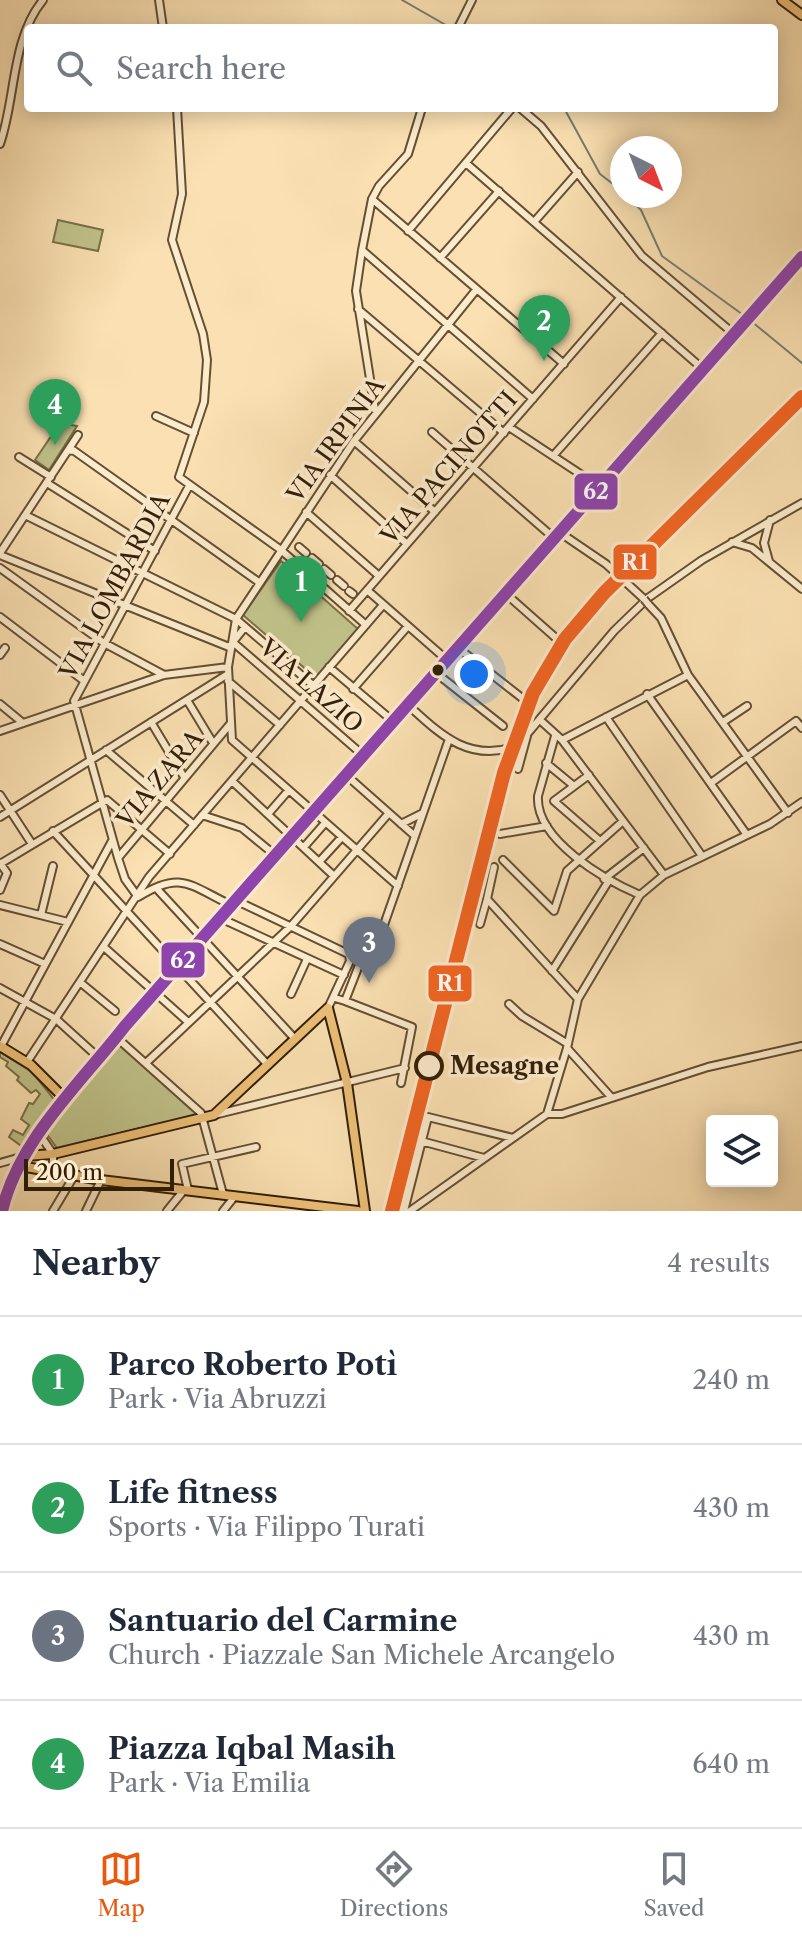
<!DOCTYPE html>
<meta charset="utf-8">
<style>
body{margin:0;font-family:"Libre Caslon Text",serif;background:#f2f2f3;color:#1f2937}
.controls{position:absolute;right:24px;bottom:24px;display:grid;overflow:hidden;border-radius:8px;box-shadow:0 4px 20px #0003}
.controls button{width:72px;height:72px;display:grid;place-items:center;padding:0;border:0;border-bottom:2px solid #e0e1e3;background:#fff;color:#1f2937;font:40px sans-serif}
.compass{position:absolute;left:610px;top:136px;width:72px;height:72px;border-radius:50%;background:#fff;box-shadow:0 4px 20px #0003;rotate:138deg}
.scale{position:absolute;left:24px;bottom:20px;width:150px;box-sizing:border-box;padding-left:8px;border:4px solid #321f07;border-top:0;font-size:22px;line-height:28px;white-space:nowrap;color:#321f07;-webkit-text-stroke:6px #fcebcd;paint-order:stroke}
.you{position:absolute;left:474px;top:674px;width:28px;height:28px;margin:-20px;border:6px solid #fff;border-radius:50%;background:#1a73e8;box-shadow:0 0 0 12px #1a73e833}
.badge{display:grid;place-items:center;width:52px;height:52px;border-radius:50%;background:#ea580c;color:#fff;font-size:26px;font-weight:700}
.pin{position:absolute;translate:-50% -66px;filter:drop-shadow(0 2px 4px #0008)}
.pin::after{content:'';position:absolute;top:42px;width:28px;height:24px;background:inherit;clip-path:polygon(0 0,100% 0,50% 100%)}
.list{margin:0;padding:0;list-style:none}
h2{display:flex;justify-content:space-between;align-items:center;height:104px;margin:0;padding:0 32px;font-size:34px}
h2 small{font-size:26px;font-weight:400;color:#747a83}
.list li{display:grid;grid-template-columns:52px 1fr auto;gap:24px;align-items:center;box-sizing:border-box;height:128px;padding:0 32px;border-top:2px solid #e0e1e3}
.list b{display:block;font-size:30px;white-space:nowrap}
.list p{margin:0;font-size:26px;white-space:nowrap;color:#747a83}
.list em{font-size:26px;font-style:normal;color:#747a83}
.icon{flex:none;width:44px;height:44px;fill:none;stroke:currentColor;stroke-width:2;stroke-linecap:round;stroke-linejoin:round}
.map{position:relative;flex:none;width:802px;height:1211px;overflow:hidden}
.search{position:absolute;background:#fff;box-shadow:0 4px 20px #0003;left:24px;right:24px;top:24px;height:88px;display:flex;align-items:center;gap:20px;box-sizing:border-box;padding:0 28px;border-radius:8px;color:#747a83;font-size:30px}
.sheet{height:616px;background:#fff}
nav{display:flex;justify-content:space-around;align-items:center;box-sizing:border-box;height:112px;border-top:2px solid #e0e1e3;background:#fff;font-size:22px;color:#747a83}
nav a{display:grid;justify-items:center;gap:4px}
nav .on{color:#ea580c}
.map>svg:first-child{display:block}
.green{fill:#c0c28a;stroke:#797048;stroke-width:2}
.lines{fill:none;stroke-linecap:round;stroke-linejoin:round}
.stream{stroke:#757d71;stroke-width:2}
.minor-casing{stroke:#644f32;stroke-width:10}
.major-casing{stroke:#321f07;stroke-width:12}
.minor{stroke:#fcebcd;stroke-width:6}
.major{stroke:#edc079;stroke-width:8}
.minor-bridge-casing{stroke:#644f32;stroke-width:10;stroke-linecap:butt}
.minor-bridge{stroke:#fcebcd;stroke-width:6}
.bus-1-casing{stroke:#fcebcd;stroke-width:18}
.bus-1{stroke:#8e44ad;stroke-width:12}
.rail-1-casing{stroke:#fcebcd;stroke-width:20}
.rail-1{stroke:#f26522;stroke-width:14}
.bus-dot{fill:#321f07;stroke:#fcebcd;stroke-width:3}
.stop-dot{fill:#fcebcd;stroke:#321f07;stroke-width:4}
.labels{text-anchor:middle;stroke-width:7;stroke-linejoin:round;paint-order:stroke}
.street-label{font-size:24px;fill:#321f07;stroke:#fcebcd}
.stop-label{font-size:24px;font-weight:bold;fill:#321f07;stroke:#fcebcd;text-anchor:start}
.line-badge{stroke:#fcebcd;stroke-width:3}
.badge-label{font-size:22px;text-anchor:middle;font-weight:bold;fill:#fff}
</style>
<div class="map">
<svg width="802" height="1211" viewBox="0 0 802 1211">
<rect width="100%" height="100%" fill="#fae0b2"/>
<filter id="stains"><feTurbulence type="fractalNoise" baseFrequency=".0025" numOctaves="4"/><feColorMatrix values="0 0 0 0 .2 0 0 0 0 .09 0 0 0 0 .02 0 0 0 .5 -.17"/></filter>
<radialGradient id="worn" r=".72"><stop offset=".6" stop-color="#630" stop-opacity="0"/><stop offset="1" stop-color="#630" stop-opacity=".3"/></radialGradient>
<path class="green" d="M 58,220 L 103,230 L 98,251 L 53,242 Z
M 60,423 L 77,426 L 49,470 L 35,460 Z
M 281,561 L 358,629 L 316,678 L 243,615 Z
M 117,1043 L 199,1114 L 57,1148 L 46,1133 Z
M 0,1052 L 32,1072 L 56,1102 L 24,1148 L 9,1137 L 13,1130 L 23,1135 L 29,1125 L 21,1119 L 29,1103 L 33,1104 L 40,1094 L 36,1090 L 31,1093 L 17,1080 L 19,1077 L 6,1066 L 8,1062 L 0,1057 Z"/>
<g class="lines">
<path class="stream" d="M 402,0 L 451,28
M 564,108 L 600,174 L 622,191
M 627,196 L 641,210 L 662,256 L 746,317
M 751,321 L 802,363"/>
<g class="minor-casing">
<path id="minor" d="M 159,0 L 163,28
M 458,28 L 472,0
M 177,108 L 182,194 L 172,240 L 203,334 L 207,360 L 204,402 L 179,477 L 281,550 L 366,625
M 520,108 L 541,126 L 642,256 L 734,334
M 0,144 C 16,98 11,39 43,0
M 467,164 L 703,369
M 372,199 L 564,364
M 534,222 L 578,172
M 408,231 L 512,108
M 362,250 L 533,399
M 440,258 L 499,191
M 358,309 L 504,433
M 375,410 L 356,291 L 362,250 L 372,199 L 379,186 L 408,154 L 422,108
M 156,416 L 194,433
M 509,427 L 600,487
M 432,432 L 554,538
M 354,441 L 435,512
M 68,451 L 73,450 L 260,583
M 553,456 L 662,333
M 19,457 L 51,477
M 330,475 L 407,544
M 47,483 L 155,551
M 306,512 L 379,576
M 25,515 L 236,619 L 314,686
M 559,532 L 606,564 L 644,599
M 732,542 L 752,548 L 802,589
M 299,547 L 306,553
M 0,553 L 78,435
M 0,555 L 229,647 L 245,627
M 312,558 L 319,564
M 769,561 L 764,543 L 770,520
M 0,568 L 104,643 L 164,675
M 324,569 L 331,575
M 337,580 L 344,586
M 367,590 L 447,660
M 349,591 L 353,594
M 505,593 L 557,639
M 648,604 L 661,618 L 688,675 L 788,813
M 349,611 L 621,297
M 0,617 L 83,680
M 235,644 L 364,756
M 458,648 L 522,698
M 0,655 L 5,648
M 329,667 L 394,722
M 436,673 L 503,726
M 228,681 L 280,725
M 353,689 L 408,626
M 647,694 L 747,835
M 187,700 L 213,743
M 0,704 L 23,723
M 408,705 C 441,735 469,763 517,746 L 614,631 L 648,598 L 702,560 L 802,503
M 606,717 L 702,856
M 540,720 L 562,740 L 664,875
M 151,722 L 184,777
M 723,722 L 747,706
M 0,731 L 164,675 L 228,667
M 555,736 L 538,796 C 535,840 605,880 640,895
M 562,740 L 688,675
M 106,750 L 194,825
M 546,763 L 574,786
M 518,769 L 527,736
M 346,775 L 415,836
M 589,775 L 554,801 L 600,841
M 232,781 L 334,876
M 711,783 L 796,721 L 802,728
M 0,795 L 32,844
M 268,814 L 288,791
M 202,815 L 242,828 L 275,855
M 0,817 L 228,674
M 401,824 L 423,813
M 53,831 L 267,1064
M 500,834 L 547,826
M 304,847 L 325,823
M 118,858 L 231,723
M 503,860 L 554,911 L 567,871 L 623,821
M 319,862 L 341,838
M 0,863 L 7,873 L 0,890
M 0,864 L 107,800 L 170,854
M 494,867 L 487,899 L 578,999
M 604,879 L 644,848
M 398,886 L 232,740 L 228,667 L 236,619 L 354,441 L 476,290
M 158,890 L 295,1039
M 138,897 L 125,879 L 118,858 L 74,701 L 189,486
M 138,897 C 181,870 189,885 231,905
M 235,900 L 361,960
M 0,905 L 68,922
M 41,915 L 53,866
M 220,918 L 344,975
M 480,924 L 487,899
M 0,944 L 45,964
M 105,948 L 187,1021
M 552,971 L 608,882
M 81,983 L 115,1011
M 0,988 L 56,1019 L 99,1058
M 291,994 L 307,959
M 335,998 L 345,1001 L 361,960 L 379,939 L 448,742
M 345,1001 L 412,1027 L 401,1083
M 509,1004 L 522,1016 L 568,1044
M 328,1008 L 350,961 L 349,955
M 116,1037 L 201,1113 L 223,1194
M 0,1048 L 112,841
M 567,1048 L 611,1097
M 27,1062 L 149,877 L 383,605
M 146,1063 L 291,926 L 389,813
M 547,1114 L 567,1048 L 578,999 L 640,895 L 664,875 L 770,824 L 802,802
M 547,1114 L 562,1114 L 708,1067 L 802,1046
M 214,1115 L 405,1068
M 40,1135 L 53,1154 L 53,1172
M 421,1141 L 484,1158
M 0,1163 L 25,1156
M 188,1190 L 182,1164 L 256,1147
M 53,1211 L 74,1176
M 86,1211 L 101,1180
M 167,1211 L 184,1190
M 223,1211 L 235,1196
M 404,1211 L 428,1117 L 513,1138
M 410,1211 L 547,1114"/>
</g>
<g class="major-casing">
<path id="major" d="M 782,0 L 802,15
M 0,1046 L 31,1065 L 65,1099
M 25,1156 L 53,1154 L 214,1115 L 328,1008 L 347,1083 L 365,1211
M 20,1166 L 101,1180 L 358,1211
M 2,1211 C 19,1139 81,1083 125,1026 L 802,257"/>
</g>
<use href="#minor" class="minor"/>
<use href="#major" class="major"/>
<g class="minor-bridge-casing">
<path id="minor-bridge" d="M 644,599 L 648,604"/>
</g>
<use href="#minor-bridge" class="minor-bridge"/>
<g class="bus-1-casing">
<path id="bus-1" d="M 2,1211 C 19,1139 81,1083 125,1026 L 802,257"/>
</g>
<use href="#bus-1" class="bus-1"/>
<g class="rail-1-casing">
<path id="rail-1" d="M 392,1211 L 504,773 L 533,693 L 565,639 L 604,593 L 802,397"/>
</g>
<use href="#rail-1" class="rail-1"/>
</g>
<circle class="bus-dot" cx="438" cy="670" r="7"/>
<circle class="stop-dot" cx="429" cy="1066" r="13"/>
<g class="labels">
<g class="street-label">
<text transform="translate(336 440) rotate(-54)" y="8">VIA IRPINIA</text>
<text transform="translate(449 468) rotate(-49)" y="8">VIA PACINOTTI</text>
<text transform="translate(115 586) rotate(-62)" y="8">VIA LOMBARDIA</text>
<text transform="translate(311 686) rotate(41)" y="8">VIA LAZIO</text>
<text transform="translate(160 779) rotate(-50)" y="8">VIA ZARA</text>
</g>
<g class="stop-label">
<text x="450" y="1074">Mesagne</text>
</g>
</g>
<g class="line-badge">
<rect x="573" y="472" width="46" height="39" rx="8" fill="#8e44ad"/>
<rect x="612" y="543" width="46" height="38" rx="8" fill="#f26522"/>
<rect x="160" y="941" width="46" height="38" rx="8" fill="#8e44ad"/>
<rect x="427" y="964" width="46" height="39" rx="8" fill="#f26522"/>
</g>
<g class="badge-label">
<text x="596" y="499">62</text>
<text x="635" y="570">R1</text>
<text x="183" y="968">62</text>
<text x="450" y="991">R1</text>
</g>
<rect width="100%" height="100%" filter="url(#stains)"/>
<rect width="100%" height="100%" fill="url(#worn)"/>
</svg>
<div class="controls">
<button><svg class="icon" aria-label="layers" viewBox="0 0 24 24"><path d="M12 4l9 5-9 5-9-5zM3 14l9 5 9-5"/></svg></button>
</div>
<svg class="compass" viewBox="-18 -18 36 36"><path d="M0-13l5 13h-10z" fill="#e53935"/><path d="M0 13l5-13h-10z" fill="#747a83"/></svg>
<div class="scale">200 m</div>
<div class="you"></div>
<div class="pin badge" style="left:301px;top:622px;background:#2e9e5b">1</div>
<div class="pin badge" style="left:544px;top:361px;background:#2e9e5b">2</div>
<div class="pin badge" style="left:369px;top:983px;background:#6b7280">3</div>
<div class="pin badge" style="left:55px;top:445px;background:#2e9e5b">4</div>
<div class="search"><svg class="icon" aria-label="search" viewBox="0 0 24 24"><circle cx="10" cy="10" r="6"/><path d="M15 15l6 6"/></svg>Search here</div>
</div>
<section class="sheet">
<h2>Nearby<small>4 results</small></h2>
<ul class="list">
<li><span class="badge" style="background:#2e9e5b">1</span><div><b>Parco Roberto Potì</b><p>Park · Via Abruzzi</p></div><em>240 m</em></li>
<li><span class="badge" style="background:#2e9e5b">2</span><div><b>Life fitness</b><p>Sports · Via Filippo Turati</p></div><em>430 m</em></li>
<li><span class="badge" style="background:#6b7280">3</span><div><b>Santuario del Carmine</b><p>Church · Piazzale San Michele Arcangelo</p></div><em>430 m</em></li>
<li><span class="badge" style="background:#2e9e5b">4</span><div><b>Piazza Iqbal Masih</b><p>Park · Via Emilia</p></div><em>640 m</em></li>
</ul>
</section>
<nav>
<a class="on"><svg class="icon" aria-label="map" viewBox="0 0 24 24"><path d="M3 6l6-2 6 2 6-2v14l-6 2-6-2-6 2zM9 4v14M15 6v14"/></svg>Map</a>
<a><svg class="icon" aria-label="directions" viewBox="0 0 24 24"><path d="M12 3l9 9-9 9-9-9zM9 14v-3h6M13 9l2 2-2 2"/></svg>Directions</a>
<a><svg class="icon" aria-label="saved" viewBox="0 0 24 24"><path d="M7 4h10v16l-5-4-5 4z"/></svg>Saved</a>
</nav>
